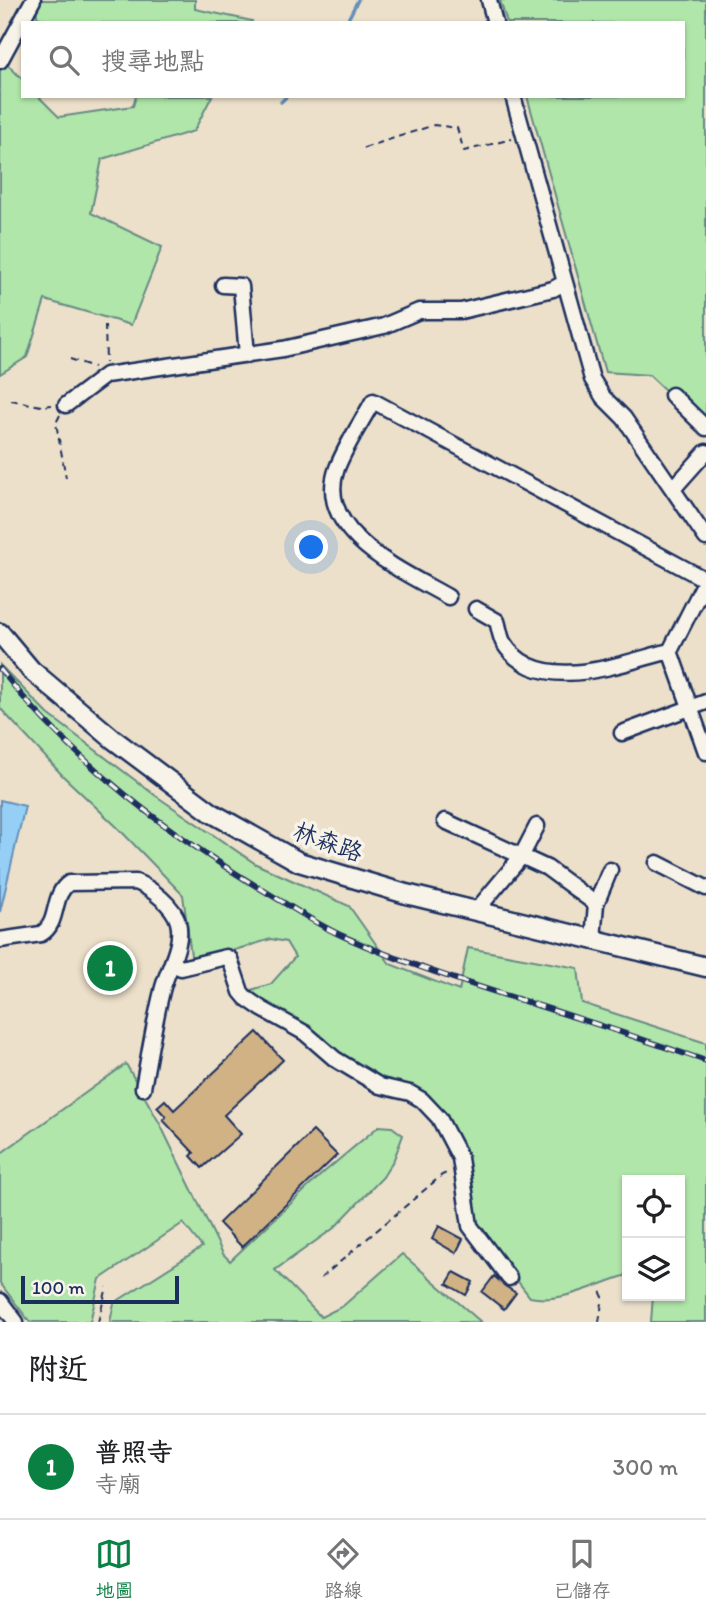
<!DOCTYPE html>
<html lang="zh-TW">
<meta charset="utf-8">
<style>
body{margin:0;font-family:Itim,"LXGW WenKai TC",sans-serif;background:#f2f2f2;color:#202124}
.controls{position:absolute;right:21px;bottom:21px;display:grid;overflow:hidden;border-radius:0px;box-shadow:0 2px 5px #0004}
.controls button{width:63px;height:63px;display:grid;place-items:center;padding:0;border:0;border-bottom:2px solid #e0e0e0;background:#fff;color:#202124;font:35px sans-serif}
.scale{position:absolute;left:21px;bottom:18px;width:158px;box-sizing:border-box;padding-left:7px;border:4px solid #1b2f5e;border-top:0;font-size:19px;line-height:24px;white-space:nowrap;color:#1b2f5e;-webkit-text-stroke:5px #f7f3e8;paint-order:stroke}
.you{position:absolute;left:312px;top:548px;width:24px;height:24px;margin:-18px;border:5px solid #fff;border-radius:50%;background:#1a73e8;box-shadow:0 0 0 10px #1a73e833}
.badge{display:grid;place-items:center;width:46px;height:46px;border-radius:50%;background:#0b8043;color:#fff;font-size:23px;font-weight:700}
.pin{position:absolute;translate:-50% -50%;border:4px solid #fff;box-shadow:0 2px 7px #0006}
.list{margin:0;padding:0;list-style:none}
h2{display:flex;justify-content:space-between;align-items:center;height:91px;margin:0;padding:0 28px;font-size:30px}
h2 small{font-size:23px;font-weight:400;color:#757577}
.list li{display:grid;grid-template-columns:46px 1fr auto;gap:21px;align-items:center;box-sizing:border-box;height:105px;padding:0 28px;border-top:2px solid #e0e0e0}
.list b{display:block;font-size:26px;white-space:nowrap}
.list p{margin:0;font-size:23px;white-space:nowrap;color:#757577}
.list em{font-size:23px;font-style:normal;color:#757577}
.icon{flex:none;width:38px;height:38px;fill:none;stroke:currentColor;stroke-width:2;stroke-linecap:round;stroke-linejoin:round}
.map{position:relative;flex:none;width:706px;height:1322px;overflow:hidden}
.search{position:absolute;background:#fff;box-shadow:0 2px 5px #0004;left:21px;right:21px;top:21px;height:77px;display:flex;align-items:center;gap:18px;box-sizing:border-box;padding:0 24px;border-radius:0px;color:#757577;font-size:26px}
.sheet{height:196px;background:#fff}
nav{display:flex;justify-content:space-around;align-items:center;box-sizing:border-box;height:98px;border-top:2px solid #e0e0e0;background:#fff;font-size:19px;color:#757577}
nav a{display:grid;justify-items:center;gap:4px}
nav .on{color:#0b8043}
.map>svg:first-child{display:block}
.green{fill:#b0e6a9;stroke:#668a84;stroke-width:2}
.water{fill:#95cff5;stroke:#648fb9;stroke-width:2}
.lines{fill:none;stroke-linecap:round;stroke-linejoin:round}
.stream{stroke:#648fb9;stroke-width:3.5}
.building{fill:#d1b285;stroke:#1b2f5e;stroke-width:2}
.minor-casing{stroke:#1b2f5e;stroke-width:19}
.major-casing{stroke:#1b2f5e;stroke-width:23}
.path{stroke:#1b2f5e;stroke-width:2;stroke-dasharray:7 5;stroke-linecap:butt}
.minor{stroke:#f7f3e8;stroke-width:14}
.major{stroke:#f7f3e8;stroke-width:18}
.rail-casing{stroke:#1b2f5e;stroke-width:6}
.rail{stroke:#f7f3e8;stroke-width:3.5;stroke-dasharray:10;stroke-linecap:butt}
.labels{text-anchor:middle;stroke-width:7;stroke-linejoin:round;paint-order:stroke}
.street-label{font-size:24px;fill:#1b2f5e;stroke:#f7f3e8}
</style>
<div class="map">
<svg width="706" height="1322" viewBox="0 0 706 1322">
<rect width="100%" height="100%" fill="#ece0ca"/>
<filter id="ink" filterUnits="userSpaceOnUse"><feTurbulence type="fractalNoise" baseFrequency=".0143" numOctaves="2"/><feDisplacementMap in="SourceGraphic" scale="14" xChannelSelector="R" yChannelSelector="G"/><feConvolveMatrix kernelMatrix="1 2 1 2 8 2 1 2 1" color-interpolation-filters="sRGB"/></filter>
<g filter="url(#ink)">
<path class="green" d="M 36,0 L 195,0 L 195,9 L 252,21 L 251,23 L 54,23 L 37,17 Z
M 500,0 L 706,0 L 706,429 L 649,375 L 605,372 L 527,96 L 683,96 L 683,23 L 507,23 Z
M 0,57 L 23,80 L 23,96 L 38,96 L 59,117 L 133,106 L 136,96 L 212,96 L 194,131 L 102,159 L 91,213 L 162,247 L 131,325 L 45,300 L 27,357 L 0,374 Z
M 0,665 L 48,714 L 156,796 L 256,864 L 349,906 L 390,964 L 459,991 L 468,948 L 578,968 L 582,1003 L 706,1043 L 706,1322 L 651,1322 L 653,1296 L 680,1296 L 680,1180 L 627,1180 L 627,1275 C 597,1284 561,1304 530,1297 L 473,1224 L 443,1117 L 381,1082 L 265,1005 L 248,991 L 271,984 L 295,957 L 286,942 L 271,939 L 192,963 L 183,895 L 117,827 L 63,776 L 0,708 Z
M 126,1064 L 160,1124 L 223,1254 L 230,1261 L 323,1173 L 379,1126 L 392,1127 L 403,1135 L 394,1159 L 383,1177 L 334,1228 L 275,1270 L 321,1317 L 343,1306 L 402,1254 L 481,1322 L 110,1322 L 114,1303 L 202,1247 L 183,1223 L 100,1279 L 90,1322 L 30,1322 L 0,1283 L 0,1154 Z"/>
<path class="water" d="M 0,800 L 25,806 L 0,912 Z"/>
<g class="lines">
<path class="stream" d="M 346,23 L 358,0
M 281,102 L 287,96"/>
</g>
<path class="building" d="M 257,1032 L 283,1060 L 224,1115 L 241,1134 L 202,1168 L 191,1156 L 194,1153 L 163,1120 L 166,1117 L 157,1107 L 165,1100 L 174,1110 Z
M 313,1131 L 337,1155 L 242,1247 L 219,1223 Z
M 439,1226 L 463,1239 L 456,1253 L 432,1239 Z
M 454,1272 L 473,1282 L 466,1295 L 447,1284 Z
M 494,1276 L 505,1286 L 516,1293 L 504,1309 L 482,1292 Z"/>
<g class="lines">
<g class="minor-casing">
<path id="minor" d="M 489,0 L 495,23
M 0,61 L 33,0
M 513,96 L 592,379 L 603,397 L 624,418 L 706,538
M 223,285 L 241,286 L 247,355
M 672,395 L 706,428
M 66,405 L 106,375 L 283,349 L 384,326 L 419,311 L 461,311 L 553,289 L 564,283
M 673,489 L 706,452
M 448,597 C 405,572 313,533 337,468 C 346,445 361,423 373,401 L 706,580
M 476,609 L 497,621 C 499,627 500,636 503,642 C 537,698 621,663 670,651 L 706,580
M 670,651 L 706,752
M 622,733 L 706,702
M 445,821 L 547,868 L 596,904 L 593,939
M 657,863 L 706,888
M 596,904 L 610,870
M 476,911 L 521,857 L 537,826
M 0,940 L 41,934 C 60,923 51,895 69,883 L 136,882 C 151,888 174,906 178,922 C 184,945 167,969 162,991 C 154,1023 149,1056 143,1088
M 173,960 L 177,966 L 181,968 L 226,957 L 230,959 L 241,992 L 246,998 L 262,1009 L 305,1033 L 335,1059 L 380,1086 L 410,1093 L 422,1100 L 439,1118 L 460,1158 L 470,1226 L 509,1278
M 0,1301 L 16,1322"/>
</g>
<g class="major-casing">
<path id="major" d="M 0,633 L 31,670 L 113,739 L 212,813 L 299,862 L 406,894 L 706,967"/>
</g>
<path class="path" d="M 364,148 L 434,125 L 457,128 L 464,151 L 512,139
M 105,325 L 106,362
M 70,359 L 94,367
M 11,400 L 41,406 L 52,405
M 60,415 L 56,423 L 66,478
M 321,1278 L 442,1175 L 449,1172
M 98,1322 L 107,1287
M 599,1322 L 603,1297 L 600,1291"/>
<use href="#minor" class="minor"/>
<use href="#major" class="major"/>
<g class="rail-casing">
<path id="rail" d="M 0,669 C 75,764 171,836 276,898 C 298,911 321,927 345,937 C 421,971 501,993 580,1019 C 622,1032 664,1047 706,1061"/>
</g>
<use href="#rail" class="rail"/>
</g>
</g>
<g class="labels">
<g class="street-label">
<text transform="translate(328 842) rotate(20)" y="8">林森路</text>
</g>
</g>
</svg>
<div class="controls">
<button><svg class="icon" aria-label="locate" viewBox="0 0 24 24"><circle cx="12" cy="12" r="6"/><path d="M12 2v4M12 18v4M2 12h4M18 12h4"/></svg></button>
<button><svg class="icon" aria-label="layers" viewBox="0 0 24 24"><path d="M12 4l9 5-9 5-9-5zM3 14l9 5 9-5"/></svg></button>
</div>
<div class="scale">100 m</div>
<div class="you"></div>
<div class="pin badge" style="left:110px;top:968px">1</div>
<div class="search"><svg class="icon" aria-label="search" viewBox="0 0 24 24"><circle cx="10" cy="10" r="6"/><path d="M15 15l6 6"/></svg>搜尋地點</div>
</div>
<section class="sheet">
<h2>附近<small></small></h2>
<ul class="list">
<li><span class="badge">1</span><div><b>普照寺</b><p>寺廟</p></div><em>300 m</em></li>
</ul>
</section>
<nav>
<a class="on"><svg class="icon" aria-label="map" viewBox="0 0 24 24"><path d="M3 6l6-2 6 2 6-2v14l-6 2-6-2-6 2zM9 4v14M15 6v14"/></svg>地圖</a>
<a><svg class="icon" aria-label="directions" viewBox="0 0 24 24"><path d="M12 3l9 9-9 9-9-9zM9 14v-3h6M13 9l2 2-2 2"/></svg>路線</a>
<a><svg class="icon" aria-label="saved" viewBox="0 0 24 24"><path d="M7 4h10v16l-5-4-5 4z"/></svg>已儲存</a>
</nav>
